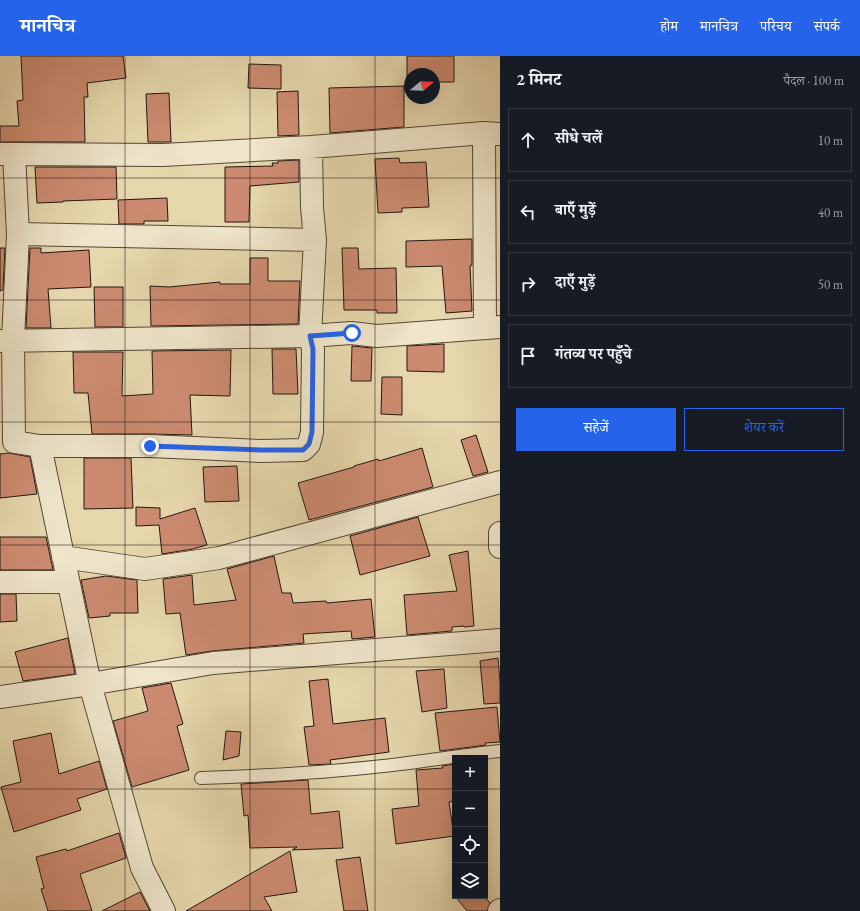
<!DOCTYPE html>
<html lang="hi">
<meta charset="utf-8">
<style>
body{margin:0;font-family:"EB Garamond","Noto Serif Devanagari",serif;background:#242831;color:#f1f3f6}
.controls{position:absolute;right:12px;bottom:12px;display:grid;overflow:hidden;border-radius:0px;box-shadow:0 4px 16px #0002}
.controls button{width:36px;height:36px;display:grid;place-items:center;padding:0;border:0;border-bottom:1px solid #363941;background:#171b24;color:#f1f3f6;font:20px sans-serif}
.compass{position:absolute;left:404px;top:12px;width:36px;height:36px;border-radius:50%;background:#171b24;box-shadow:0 4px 16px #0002;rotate:71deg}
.stop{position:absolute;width:12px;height:12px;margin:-9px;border:3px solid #2563eb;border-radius:50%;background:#fff}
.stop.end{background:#2563eb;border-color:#fff;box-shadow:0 1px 4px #0008}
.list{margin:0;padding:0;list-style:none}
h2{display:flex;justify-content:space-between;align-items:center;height:52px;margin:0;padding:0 16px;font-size:17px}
h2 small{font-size:13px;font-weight:400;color:#9ea1a6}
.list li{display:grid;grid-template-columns:26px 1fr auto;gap:12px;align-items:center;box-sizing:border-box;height:64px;margin:0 8px 8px;padding:0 8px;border:1px solid #363941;border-radius:0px}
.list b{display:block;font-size:15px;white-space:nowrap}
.list em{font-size:13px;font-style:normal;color:#9ea1a6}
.actions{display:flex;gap:8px;padding:12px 16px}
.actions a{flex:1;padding:9px 0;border:1px solid #2563eb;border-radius:0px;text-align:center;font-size:14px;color:#2563eb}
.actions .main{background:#2563eb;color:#fff}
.icon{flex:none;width:22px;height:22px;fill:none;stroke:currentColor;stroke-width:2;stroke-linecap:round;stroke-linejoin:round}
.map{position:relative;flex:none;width:500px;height:855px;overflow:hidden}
header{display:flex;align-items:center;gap:24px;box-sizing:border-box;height:56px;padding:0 20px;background:#2563eb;color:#fff}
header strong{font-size:19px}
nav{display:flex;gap:22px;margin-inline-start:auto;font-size:14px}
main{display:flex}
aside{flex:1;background:#171b24}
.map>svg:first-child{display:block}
.building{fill:#cc8b71;stroke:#23160e}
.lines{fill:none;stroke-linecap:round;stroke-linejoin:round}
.service-casing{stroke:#544636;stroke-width:14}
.minor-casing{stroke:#544636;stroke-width:24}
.service{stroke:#efe5ca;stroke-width:12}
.minor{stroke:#efe5ca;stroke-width:22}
.route{stroke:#2563eb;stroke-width:5}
.grid{fill:none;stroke:#23160e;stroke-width:1;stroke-opacity:0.55}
</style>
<header>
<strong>मानचित्र</strong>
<nav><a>होम</a><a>मानचित्र</a><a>परिचय</a><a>संपर्क</a></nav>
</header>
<main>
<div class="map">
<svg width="500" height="855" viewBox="0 0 500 855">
<rect width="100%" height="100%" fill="#e6d7ad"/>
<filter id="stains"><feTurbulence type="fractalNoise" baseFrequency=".005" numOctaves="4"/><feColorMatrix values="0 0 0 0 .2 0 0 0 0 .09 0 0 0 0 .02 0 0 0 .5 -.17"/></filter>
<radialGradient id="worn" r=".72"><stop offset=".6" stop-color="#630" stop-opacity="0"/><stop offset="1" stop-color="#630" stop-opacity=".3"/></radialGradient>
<path class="building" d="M 21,0 L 123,0 L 126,22 L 87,27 L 88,41 L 84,41 L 85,86 L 0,86 L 0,70 L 19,70 L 17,45 L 23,44 Z
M 407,0 L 454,0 L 454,26 L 434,26 L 434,18 L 410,18 L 410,26 L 407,26 Z
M 249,8 L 281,9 L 281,33 L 248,32 Z
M 404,30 L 404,71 L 330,77 L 329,32 Z
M 298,35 L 299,79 L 278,80 L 277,36 Z
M 169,37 L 171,86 L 148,86 L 146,38 Z
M 399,102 L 400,107 L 426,106 L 429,151 L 402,152 L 402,156 L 378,157 L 375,103 Z
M 299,104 L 299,126 L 250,130 L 249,166 L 225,166 L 225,111 L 273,110 L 272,107 L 278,107 L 278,105 Z
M 35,111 L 116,111 L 117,143 L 63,145 L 63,146 L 37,147 Z
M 167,142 L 168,165 L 144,165 L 144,168 L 119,168 L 118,144 Z
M 472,183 L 472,209 L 470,210 L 472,255 L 446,257 L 442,210 L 406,211 L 406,185 Z
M 0,192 L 5,192 L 3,234 L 0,235 Z
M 30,192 L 41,192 L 41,197 L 89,194 L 91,231 L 48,233 L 51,272 L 26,272 Z
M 342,192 L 358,192 L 359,213 L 396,212 L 397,257 L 377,257 L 377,254 L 344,254 Z
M 250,202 L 268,202 L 268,225 L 300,225 L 298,268 L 151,270 L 150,230 L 169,231 L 220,226 L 220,228 L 250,228 Z
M 94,231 L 123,231 L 123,271 L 95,271 Z
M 444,288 L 444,316 L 407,315 L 407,290 Z
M 352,290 L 372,292 L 371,325 L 351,325 Z
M 272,293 L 296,293 L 298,338 L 273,338 Z
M 231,294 L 230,340 L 190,339 L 192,379 L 150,378 L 92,378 L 88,337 L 74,337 L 73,296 L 123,296 L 122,340 L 153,338 L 152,295 Z
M 382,321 L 402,321 L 402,359 L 381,358 Z
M 476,379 L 488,416 L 473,420 L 461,384 Z
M 422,392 L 433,431 L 309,464 L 298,427 L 354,411 L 354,410 L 378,403 L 379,405 Z
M 9,397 L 30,401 L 37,438 L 0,442 L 0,398 Z
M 84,402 L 131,402 L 133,452 L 84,453 Z
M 237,410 L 239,445 L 205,446 L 203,411 Z
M 136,451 L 160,452 L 160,463 L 195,452 L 207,489 L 193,493 L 162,498 L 159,469 L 136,470 Z
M 418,461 L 430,500 L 360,519 L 350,480 Z
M 0,481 L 46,481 L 53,514 L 0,514 Z
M 468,495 L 474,570 L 464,571 L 464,570 L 452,571 L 452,575 L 407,579 L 404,539 L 457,535 L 449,499 Z
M 274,500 L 282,537 L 291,537 L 293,547 L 326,545 L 327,547 L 371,543 L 375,581 L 352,583 L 351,575 L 303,578 L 304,587 L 212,595 L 186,599 L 180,557 L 166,558 L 163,523 L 192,519 L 194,549 L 236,544 L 227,513 Z
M 106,520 L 137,524 L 138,557 L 110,557 L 110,560 L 89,562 L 81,524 Z
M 0,538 L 16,538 L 17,565 L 0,566 Z
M 68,582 L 75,618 L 23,625 L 15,596 Z
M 498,602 L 500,626 L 500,647 L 484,648 L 480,605 Z
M 444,613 L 447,652 L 422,656 L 416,615 Z
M 328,623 L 333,668 L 385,662 L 389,696 L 330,704 L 331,708 L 309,709 L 304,671 L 314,670 L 309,625 Z
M 171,627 L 183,668 L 177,670 L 189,714 L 132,731 L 113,665 L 148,655 L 142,632 Z
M 497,651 L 500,686 L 485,687 L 486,689 L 440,695 L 435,657 Z
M 226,675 L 241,676 L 239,700 L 223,704 Z
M 51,677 L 59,718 L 99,705 L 107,733 L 77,743 L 81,754 L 14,776 L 1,731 L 21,726 L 13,685 Z
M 455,708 L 455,745 L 449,746 L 454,780 L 396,788 L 392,753 L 419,750 L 416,714 L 443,712 L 442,710 Z
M 308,724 L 311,758 L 339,755 L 343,792 L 292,794 L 297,791 L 250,792 L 248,759 L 244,760 L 241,728 Z
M 119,777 L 126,802 L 80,818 L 92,855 L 48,855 L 41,833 L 44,832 L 36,801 L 66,793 L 67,795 Z
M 290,795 L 297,836 L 264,841 L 272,855 L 186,855 Z
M 360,801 L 368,855 L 344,855 L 336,804 Z
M 140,836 L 150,855 L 102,855 Z
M 455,840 L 484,840 L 490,847 L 487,855 L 467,855 Z"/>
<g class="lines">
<g class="service-casing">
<path id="service" d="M 201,722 C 262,720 322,717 383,710 C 422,706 461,699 500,695"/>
</g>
<g class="minor-casing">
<path id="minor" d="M 484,77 L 485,272
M 0,98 L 14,98 L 18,178 L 13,284 L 14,386 L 40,390 L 150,390 L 262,395 L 303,394 L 309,388 L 312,376 L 313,293 L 310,280 L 315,184
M 14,98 L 163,99 L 311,91 L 484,77 L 500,78
M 18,178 L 315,184 L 312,151 L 311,91
M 0,285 L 310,280 L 351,277 L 377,280 L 500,271
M 40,390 L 90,628 L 142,812 L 164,855
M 500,477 L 500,491
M 63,501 L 145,513 L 219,502 L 500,426
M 0,526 L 68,526
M 0,641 L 90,628 L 213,607 L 500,584
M 499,855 L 500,854"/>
</g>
<use href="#service" class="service"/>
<use href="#minor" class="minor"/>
</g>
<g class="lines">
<path class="route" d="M 150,390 L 262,394 L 303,394 L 309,388 L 312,376 L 313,293 L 310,280 L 352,277"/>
</g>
<path class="grid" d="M 125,0 L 125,855M 250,0 L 250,855M 375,0 L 375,855M 0,122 L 500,122M 0,244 L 500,244M 0,366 L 500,366M 0,489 L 500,489M 0,611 L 500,611M 0,733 L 455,733M 485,733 L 500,733"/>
<rect width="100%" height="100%" filter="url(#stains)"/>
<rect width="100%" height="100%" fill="url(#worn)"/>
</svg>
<div class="controls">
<button>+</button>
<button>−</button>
<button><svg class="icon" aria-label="locate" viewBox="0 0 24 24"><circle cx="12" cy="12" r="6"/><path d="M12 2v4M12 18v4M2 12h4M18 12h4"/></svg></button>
<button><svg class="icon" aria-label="layers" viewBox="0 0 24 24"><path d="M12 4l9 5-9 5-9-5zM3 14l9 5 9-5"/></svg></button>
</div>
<svg class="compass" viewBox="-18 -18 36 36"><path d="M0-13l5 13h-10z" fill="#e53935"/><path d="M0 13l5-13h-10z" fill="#9ea1a6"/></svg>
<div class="stop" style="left:352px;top:277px"></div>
<div class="stop end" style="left:150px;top:390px"></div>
</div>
<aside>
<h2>2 मिनट<small>पैदल · 100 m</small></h2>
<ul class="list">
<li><svg class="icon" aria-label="ahead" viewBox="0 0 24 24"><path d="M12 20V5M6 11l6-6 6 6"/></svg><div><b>सीधे चलें</b></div><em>10 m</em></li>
<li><svg class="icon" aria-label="left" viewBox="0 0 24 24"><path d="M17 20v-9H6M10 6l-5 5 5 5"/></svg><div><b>बाएँ मुड़ें</b></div><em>40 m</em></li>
<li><svg class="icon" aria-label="right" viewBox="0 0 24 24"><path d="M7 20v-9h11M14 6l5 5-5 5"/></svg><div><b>दाएँ मुड़ें</b></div><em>50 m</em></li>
<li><svg class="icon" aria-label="arrive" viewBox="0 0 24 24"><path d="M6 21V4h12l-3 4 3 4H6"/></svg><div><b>गंतव्य पर पहुँचे</b></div></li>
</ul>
<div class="actions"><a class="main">सहेजें</a><a>शेयर करें</a></div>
</aside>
</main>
